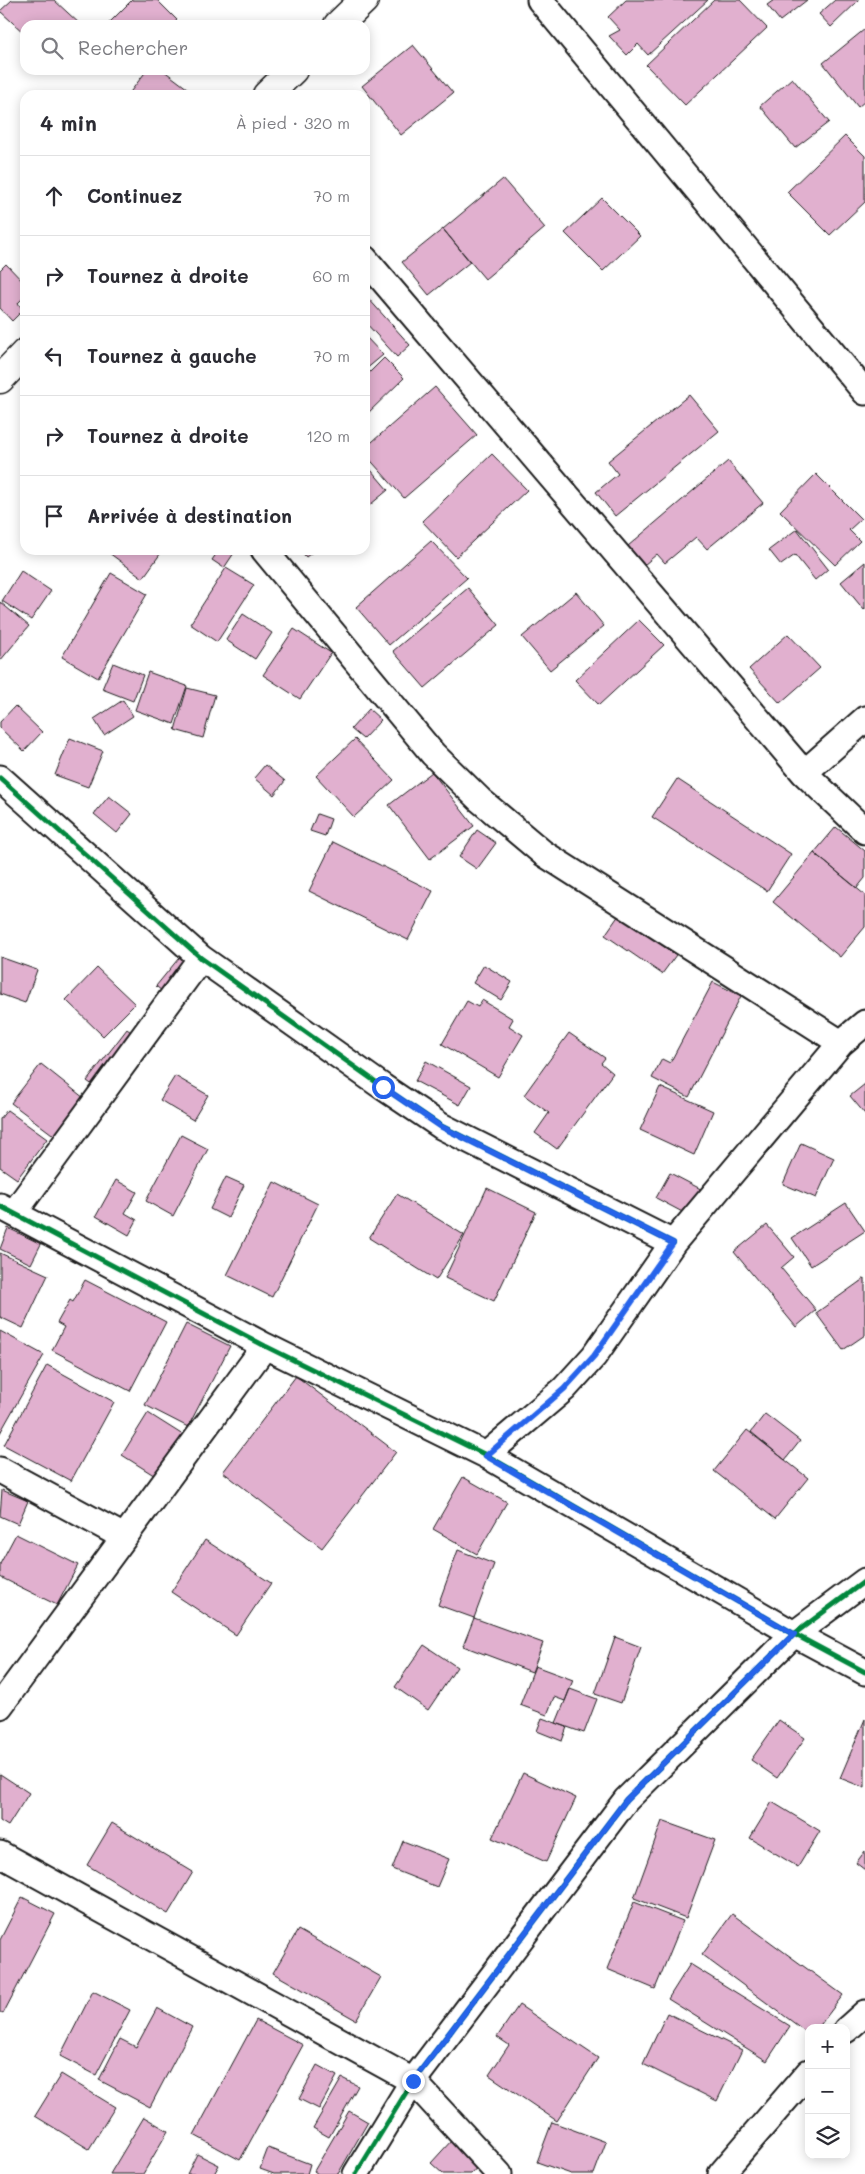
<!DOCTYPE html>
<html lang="fr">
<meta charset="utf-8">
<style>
body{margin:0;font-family:Mali,sans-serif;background:#f7f7f7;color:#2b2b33}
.controls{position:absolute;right:15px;bottom:15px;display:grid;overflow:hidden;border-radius:10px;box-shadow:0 2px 12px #0003}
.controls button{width:45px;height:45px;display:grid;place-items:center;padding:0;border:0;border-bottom:1px solid #e1e1e2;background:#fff;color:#2b2b33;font:25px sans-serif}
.stop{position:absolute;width:15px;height:15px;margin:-11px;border:4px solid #2563eb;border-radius:50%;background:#fff}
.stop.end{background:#2563eb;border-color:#fff;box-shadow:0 1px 5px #0008}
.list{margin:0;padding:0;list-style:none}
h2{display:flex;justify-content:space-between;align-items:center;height:65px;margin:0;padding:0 20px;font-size:21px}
h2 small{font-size:16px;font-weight:400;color:#7c7c81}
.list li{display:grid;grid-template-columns:32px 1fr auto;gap:15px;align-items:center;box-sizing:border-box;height:80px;padding:0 20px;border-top:1px solid #e1e1e2}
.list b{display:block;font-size:19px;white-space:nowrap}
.list em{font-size:16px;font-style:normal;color:#7c7c81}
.icon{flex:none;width:28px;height:28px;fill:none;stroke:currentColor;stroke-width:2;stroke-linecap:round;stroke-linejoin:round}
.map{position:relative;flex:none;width:865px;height:2174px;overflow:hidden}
.search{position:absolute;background:#fff;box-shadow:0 2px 12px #0003;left:20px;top:20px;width:350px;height:55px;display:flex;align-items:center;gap:12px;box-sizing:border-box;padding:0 18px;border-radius:15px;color:#7c7c81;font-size:19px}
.panel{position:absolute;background:#fff;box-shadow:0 2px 12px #0003;left:20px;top:90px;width:350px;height:465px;border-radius:15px}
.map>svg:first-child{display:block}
.building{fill:#e1b0cf;stroke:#1c1c1c}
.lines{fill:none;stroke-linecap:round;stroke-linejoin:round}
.minor-casing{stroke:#1c1c1c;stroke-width:29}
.tertiary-casing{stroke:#1c1c1c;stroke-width:31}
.minor{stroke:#fff;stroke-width:25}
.tertiary{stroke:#fff;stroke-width:28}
.cycleway-casing{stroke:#fff;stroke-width:8}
.cycleway{stroke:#00873e;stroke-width:5}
.route{stroke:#2563eb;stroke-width:6}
</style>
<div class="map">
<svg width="865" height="2174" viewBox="0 0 865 2174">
<rect width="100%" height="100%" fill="#fff"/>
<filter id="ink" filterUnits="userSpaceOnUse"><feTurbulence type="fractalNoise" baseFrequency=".02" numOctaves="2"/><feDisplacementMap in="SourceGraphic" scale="10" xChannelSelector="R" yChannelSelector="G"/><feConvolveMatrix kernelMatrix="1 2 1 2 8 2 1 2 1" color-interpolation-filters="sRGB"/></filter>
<g filter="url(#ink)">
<path class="building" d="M 12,0 L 54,0 L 81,25 L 25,25 L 25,34 L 0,11 Z
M 132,0 L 157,0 L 177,20 L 172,25 L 107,25 Z
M 626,0 L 708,0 L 648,55 L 638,44 L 627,55 L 609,36 L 620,30 L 608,17 Z
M 714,0 L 740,0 L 767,28 L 685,105 L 646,65 Z
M 774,0 L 807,0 L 780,21 L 767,5 Z
M 835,0 L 859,0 L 831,27 L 819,14 Z
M 865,29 L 865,101 L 858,107 L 823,63 Z
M 413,45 L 453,93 L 401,135 L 362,86 Z
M 147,70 L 163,70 L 196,95 L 128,95 Z
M 792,78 L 829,122 L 795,148 L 760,106 Z
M 845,136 L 865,156 L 865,202 L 830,235 L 787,192 Z
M 503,179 L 545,228 L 485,279 L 443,229 Z
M 602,198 L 640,236 L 603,271 L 565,233 Z
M 443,229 L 470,262 L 429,295 L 402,262 Z
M 6,264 L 25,284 L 25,296 L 18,303 L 23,310 L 12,321 L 0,308 L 0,270 Z
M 367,297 L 410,345 L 397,357 L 365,322 L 365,299 Z
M 365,336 L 383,355 L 365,370 Z
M 384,358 L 404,378 L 365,416 L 365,377 Z
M 435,387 L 477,435 L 404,498 L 365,454 L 365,448 Z
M 689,395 L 719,431 L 615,516 L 596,492 L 618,474 L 608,461 Z
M 492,454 L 527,490 L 456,557 L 422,521 Z
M 728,461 L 763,503 L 707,549 L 696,537 L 665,563 L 657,554 L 644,565 L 628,546 Z
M 365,463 L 388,490 L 365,509 Z
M 816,474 L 861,519 L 849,530 L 860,541 L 835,565 L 780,511 Z
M 797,529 L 828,569 L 815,580 L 795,555 L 781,565 L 769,550 Z
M 431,541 L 467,578 L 389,645 L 356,607 Z
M 105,550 L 163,550 L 143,578 Z
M 219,550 L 236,550 L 224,568 L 212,560 Z
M 300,550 L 315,550 L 306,557 Z
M 865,562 L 865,609 L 864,610 L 841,582 Z
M 226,568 L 254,585 L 217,642 L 190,624 Z
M 21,571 L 51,591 L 31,620 L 2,601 Z
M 111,573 L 147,594 L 98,678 L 62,657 Z
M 468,588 L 499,625 L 425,688 L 393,651 Z
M 576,592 L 604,626 L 550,670 L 522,637 Z
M 0,602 L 29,626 L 0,661 Z
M 243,614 L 272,633 L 255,659 L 226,640 Z
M 639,620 L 664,645 L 599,705 L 575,680 Z
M 294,629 L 331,653 L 300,699 L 263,675 Z
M 788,634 L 820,668 L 780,703 L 749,669 Z
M 113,663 L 143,675 L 133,701 L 102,689 Z
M 148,672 L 187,686 L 174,724 L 135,710 Z
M 187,688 L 215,695 L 203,738 L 175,730 Z
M 123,700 L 133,716 L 104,735 L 94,719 Z
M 15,706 L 42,732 L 24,751 L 0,728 L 0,722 Z
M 369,709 L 381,720 L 363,739 L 351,729 Z
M 70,738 L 103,751 L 88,787 L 55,775 Z
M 355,739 L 394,780 L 354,817 L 316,776 Z
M 265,765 L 285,781 L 274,795 L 254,778 Z
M 432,772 L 474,826 L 430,859 L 389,805 Z
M 677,779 L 791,854 L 767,891 L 652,817 Z
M 109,796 L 132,814 L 117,833 L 94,814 Z
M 317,814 L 331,819 L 325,836 L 310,831 Z
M 836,827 L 865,851 L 865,878 L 857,888 L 814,853 Z
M 477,830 L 496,843 L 477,869 L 459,857 Z
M 333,842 L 433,891 L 408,940 L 309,891 Z
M 814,853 L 865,895 L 865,927 L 840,957 L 773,902 Z
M 619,915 L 676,955 L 662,974 L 605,935 Z
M 183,953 L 200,967 L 172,1000 L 156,986 Z
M 0,957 L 37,970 L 25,1003 L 0,994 Z
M 484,965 L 512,982 L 501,1000 L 473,983 Z
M 97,968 L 135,1004 L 103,1036 L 66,1000 Z
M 713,982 L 741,996 L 689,1097 L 652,1078 L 662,1059 L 670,1063 Z
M 482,1000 L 513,1019 L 509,1026 L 523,1035 L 498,1077 L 442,1044 L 467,1001 L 478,1007 Z
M 127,1029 L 144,1042 L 105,1094 L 87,1081 Z
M 569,1033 L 605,1058 L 601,1063 L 613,1073 L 557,1149 L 535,1133 L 549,1113 L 524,1095 Z
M 426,1061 L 471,1086 L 460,1105 L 415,1081 Z
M 41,1064 L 89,1102 L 60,1140 L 11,1103 Z
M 175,1076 L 208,1095 L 193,1120 L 160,1100 Z
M 865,1084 L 865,1114 L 850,1096 Z
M 660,1087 L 713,1111 L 694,1155 L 640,1130 Z
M 7,1110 L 47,1139 L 17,1179 L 0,1167 L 0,1119 Z
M 181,1135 L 208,1149 L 173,1216 L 146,1201 Z
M 801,1143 L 834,1158 L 816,1198 L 783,1184 Z
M 670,1173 L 716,1197 L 703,1223 L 656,1198 Z
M 226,1177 L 244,1185 L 228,1218 L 210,1209 Z
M 116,1180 L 137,1192 L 125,1213 L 137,1220 L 129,1235 L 96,1216 Z
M 274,1182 L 318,1204 L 272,1297 L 227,1275 Z
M 487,1188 L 536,1212 L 494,1301 L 445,1278 Z
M 397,1194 L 464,1235 L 436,1280 L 369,1238 Z
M 846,1203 L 865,1231 L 811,1266 L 792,1238 Z
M 767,1225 L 794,1257 L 781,1268 L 816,1310 L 796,1327 L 734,1252 Z
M 8,1228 L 41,1244 L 31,1264 L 0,1249 Z
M 0,1253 L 48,1275 L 23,1328 L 0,1317 Z
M 865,1278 L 865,1335 L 843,1350 L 816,1313 Z
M 85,1280 L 166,1322 L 130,1391 L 52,1350 L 64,1327 L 57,1323 L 70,1300 L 73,1302 Z
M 186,1324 L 230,1346 L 188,1427 L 145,1405 Z
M 0,1331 L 44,1355 L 0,1433 Z
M 47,1365 L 114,1402 L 71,1481 L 4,1445 Z
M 296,1376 L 396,1452 L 322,1548 L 223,1472 Z
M 148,1413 L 186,1437 L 160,1479 L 122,1455 Z
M 765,1414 L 800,1441 L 785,1460 L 751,1432 Z
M 747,1430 L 808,1478 L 775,1519 L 714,1471 Z
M 463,1477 L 507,1502 L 477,1554 L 433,1529 Z
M 2,1490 L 28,1501 L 18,1524 L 0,1516 Z
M 16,1534 L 78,1565 L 57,1605 L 0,1577 L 0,1564 Z
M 205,1540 L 271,1583 L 236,1635 L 171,1592 Z
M 458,1550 L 494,1564 L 474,1618 L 438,1605 Z
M 474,1618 L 543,1643 L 532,1672 L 463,1646 Z
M 615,1637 L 641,1647 L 621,1703 L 595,1694 Z
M 424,1645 L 457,1667 L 428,1710 L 395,1687 Z
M 535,1666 L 573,1680 L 565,1701 L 554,1697 L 547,1715 L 520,1705 Z
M 570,1689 L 597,1699 L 584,1733 L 556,1723 Z
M 542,1718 L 567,1727 L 562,1741 L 537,1731 Z
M 865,1719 L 865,1788 L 840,1778 Z
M 779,1720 L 805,1738 L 777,1778 L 751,1760 Z
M 523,1773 L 576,1798 L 546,1862 L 492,1838 Z
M 0,1774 L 29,1793 L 8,1826 L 0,1821 Z
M 772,1802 L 820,1831 L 798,1867 L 750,1838 Z
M 662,1821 L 715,1840 L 686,1918 L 634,1898 Z
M 112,1823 L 193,1872 L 168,1914 L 87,1865 Z
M 403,1841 L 449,1859 L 437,1887 L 392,1869 Z
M 865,1851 L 865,1870 L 856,1863 Z
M 22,1897 L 55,1914 L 3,2014 L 0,2012 L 0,1940 Z
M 634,1902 L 683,1921 L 655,1989 L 607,1969 Z
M 732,1914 L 843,1995 L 818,2028 L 809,2028 L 809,2034 L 702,1955 Z
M 298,1930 L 381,1977 L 356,2020 L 273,1973 Z
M 690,1964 L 790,2026 L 767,2061 L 668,1999 Z
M 93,1991 L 130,2010 L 96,2075 L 60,2056 Z
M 519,2005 L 598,2058 L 557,2121 L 489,2075 L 509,2045 L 497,2037 Z
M 157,2008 L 192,2027 L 150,2107 L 99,2080 L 120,2039 L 136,2047 Z
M 667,2013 L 742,2050 L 717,2101 L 643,2064 Z
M 256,2020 L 303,2045 L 240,2160 L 194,2135 Z
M 317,2065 L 337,2076 L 319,2109 L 299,2099 Z
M 61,2074 L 115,2107 L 89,2149 L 35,2116 Z
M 342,2078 L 358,2086 L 329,2137 L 313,2128 Z
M 349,2111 L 368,2122 L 338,2174 L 318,2174 L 314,2171 Z
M 144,2117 L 168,2131 L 143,2174 L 110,2174 Z
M 552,2122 L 606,2142 L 594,2174 L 571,2174 L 537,2162 Z
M 452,2140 L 479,2165 L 471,2174 L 443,2174 L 431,2163 Z
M 268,2148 L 310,2164 L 307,2174 L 274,2174 L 260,2169 Z
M 197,2154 L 219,2165 L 214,2174 L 187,2174 Z"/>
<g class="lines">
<g class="minor-casing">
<path id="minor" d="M 540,0 L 865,392
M 365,259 L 804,773 L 865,831
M 264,550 L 433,754 L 480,800 L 543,853 L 841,1043
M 804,773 L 865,719
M 0,778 L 201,958 L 383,1087 L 441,1126 L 673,1243
M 0,1206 L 265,1346 L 486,1455 L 794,1634 L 865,1672
M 14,1213 L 201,958
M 486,1455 L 564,1389 L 594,1356 L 673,1243 L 841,1043 L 865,1023
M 0,1470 L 124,1537
M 0,1706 L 265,1346
M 0,1854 L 413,2081 L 499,2174
M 846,2030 L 865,2013
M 356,2174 L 413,2081 L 626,1800 L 794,1634 L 865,1581
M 721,2174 L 809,2072"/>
</g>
<g class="tertiary-casing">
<path id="tertiary" d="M 338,25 L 364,0
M 267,95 L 293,70
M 0,379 L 25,353"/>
</g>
<use href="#minor" class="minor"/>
<use href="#tertiary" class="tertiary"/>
<g class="cycleway-casing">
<path id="cycleway" d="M 0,778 L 201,958 L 383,1087 L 441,1126 L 673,1243
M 0,1206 L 265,1346 L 486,1455 L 794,1634 L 865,1672
M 356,2174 L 413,2081 L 626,1800 L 794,1634 L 865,1581"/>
</g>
<use href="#cycleway" class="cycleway"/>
</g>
</g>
<g class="lines" filter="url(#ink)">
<path class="route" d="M 383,1087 L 440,1126 L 673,1243 L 594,1356 L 564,1389 L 486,1456 L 794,1634 L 626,1800 L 413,2081"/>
</g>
</svg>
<div class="controls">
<button>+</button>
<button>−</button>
<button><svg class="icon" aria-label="layers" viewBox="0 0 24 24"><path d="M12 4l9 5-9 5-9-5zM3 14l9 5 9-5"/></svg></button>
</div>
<div class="stop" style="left:383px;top:1087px"></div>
<div class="stop end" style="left:413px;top:2081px"></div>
<div class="search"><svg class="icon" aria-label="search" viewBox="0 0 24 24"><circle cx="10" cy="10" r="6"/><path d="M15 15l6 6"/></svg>Rechercher</div>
<section class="panel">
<h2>4 min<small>À pied · 320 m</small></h2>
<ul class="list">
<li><svg class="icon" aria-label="ahead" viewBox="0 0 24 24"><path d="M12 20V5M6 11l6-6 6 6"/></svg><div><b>Continuez</b></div><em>70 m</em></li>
<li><svg class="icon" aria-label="right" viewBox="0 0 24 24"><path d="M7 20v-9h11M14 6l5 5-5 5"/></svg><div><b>Tournez à droite</b></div><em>60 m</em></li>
<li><svg class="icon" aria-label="left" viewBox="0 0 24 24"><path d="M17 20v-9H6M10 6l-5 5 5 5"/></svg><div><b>Tournez à gauche</b></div><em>70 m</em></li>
<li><svg class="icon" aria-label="right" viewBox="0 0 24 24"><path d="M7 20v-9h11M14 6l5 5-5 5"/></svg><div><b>Tournez à droite</b></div><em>120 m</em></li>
<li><svg class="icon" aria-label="arrive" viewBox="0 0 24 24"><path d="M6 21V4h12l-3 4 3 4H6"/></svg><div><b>Arrivée à destination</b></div></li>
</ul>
</section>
</div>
